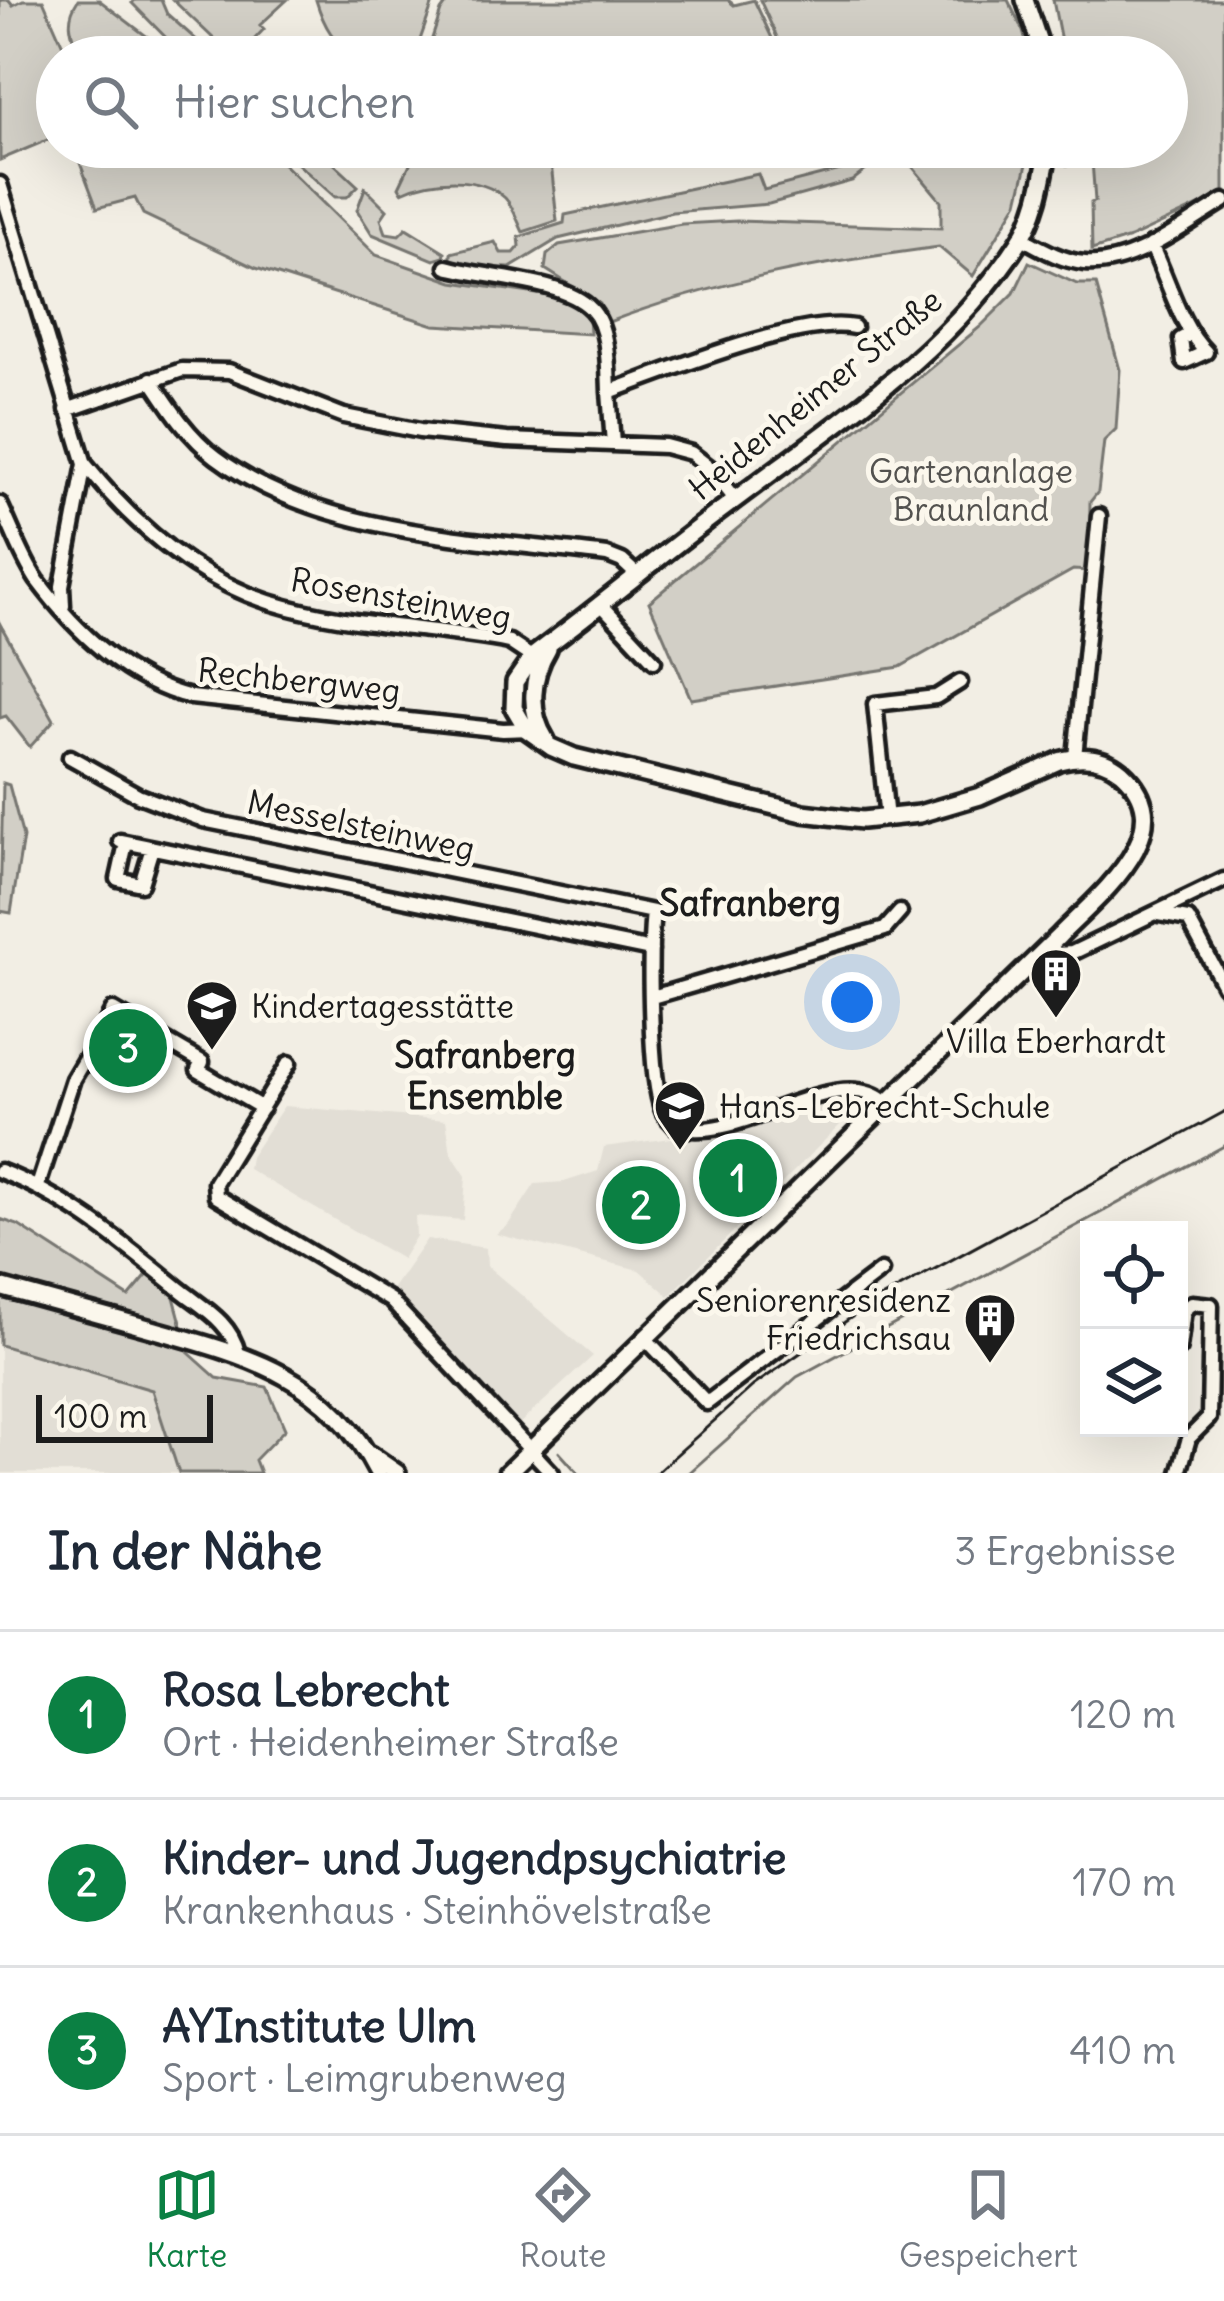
<!DOCTYPE html>
<html lang="de">
<meta charset="utf-8">
<style>
body{margin:0;font-family:Delius,sans-serif;background:#f6f6f7;color:#1f2937}
.controls{position:absolute;right:36px;bottom:36px;display:grid;overflow:hidden;border-radius:0px;box-shadow:0 12px 48px #0002}
.controls button{width:108px;height:108px;display:grid;place-items:center;padding:0;border:0;border-bottom:3px solid #e0e1e3;background:#fff;color:#1f2937;font:60px sans-serif}
.scale{position:absolute;left:36px;bottom:30px;width:177px;box-sizing:border-box;padding-left:12px;border:6px solid #1c1c1c;border-top:0;font-size:33px;line-height:42px;white-space:nowrap;color:#1c1c1c;-webkit-text-stroke:9px #fbf7ec;paint-order:stroke}
.you{position:absolute;left:852px;top:1002px;width:42px;height:42px;margin:-30px;border:9px solid #fff;border-radius:50%;background:#1a73e8;box-shadow:0 0 0 18px #1a73e833}
.badge{display:grid;place-items:center;width:78px;height:78px;border-radius:50%;background:#0b8043;color:#fff;font-size:39px;font-weight:700}
.pin{position:absolute;translate:-50% -50%;border:6px solid #fff;box-shadow:0 3px 12px #0006}
.list{margin:0;padding:0;list-style:none}
h2{display:flex;justify-content:space-between;align-items:center;height:156px;margin:0;padding:0 48px;font-size:51px}
h2 small{font-size:39px;font-weight:400;color:#747a83}
.list li{display:grid;grid-template-columns:78px 1fr auto;gap:36px;align-items:center;box-sizing:border-box;height:168px;padding:0 48px;border-top:3px solid #e0e1e3}
.list b{display:block;font-size:45px;white-space:nowrap}
.list p{margin:0;font-size:39px;white-space:nowrap;color:#747a83}
.list em{font-size:39px;font-style:normal;color:#747a83}
.icon{flex:none;width:66px;height:66px;fill:none;stroke:currentColor;stroke-width:2;stroke-linecap:round;stroke-linejoin:round}
.map{position:relative;flex:none;width:1224px;height:1473px;overflow:hidden}
.search{position:absolute;background:#fff;box-shadow:0 12px 48px #0002;left:36px;right:36px;top:36px;height:132px;display:flex;align-items:center;gap:30px;box-sizing:border-box;padding:0 42px;border-radius:66px;color:#747a83;font-size:45px}
.sheet{height:660px;background:#fff}
nav{display:flex;justify-content:space-around;align-items:center;box-sizing:border-box;height:168px;border-top:3px solid #e0e1e3;background:#fff;font-size:33px;color:#747a83}
nav a{display:grid;justify-items:center;gap:6px}
nav .on{color:#0b8043}
.map>svg:first-child{display:block}
.built{fill:#e2ded5}
.green{fill:#d2cfc6;stroke:#777671;stroke-width:3}
.lines{fill:none;stroke-linecap:round;stroke-linejoin:round}
.stream{stroke:#716f6b;stroke-width:3}
.minor-casing{stroke:#1c1c1c;stroke-width:21}
.major-casing{stroke:#1c1c1c;stroke-width:24}
.minor{stroke:#fbf7ec;stroke-width:12}
.major{stroke:#fbf7ec;stroke-width:15}
.rail{stroke:#1c1c1c;stroke-width:3}
.labels{text-anchor:middle;stroke-width:10;stroke-linejoin:round;paint-order:stroke}
.street-label{font-size:33px;fill:#1c1c1c;stroke:#fbf7ec}
.park-label{font-size:33px;fill:#53524f;stroke:#fbf7ec}
.poi-label{font-size:33px;fill:#1c1c1c;stroke:#fbf7ec;text-anchor:start}
.neighbourhood-label{font-size:36px;font-weight:bold;fill:#1c1c1c;stroke:#fbf7ec}
</style>
<div class="map">
<svg width="1224" height="1473" viewBox="0 0 1224 1473">
<rect width="100%" height="100%" fill="#f2eee4"/>
<filter id="ink" filterUnits="userSpaceOnUse"><feTurbulence type="fractalNoise" baseFrequency=".00833" numOctaves="2"/><feDisplacementMap in="SourceGraphic" scale="24" xChannelSelector="R" yChannelSelector="G"/><feConvolveMatrix kernelMatrix="1 2 1 2 8 2 1 2 1" color-interpolation-filters="sRGB"/></filter>
<g filter="url(#ink)">
<path class="built" d="M 853,1101 L 855,1110 L 669,1296 L 639,1270 L 496,1234 L 508,1225 L 535,1184 L 564,1182 L 598,1171 L 604,1147 L 738,1129 L 792,1112 Z
M 284,1106 L 446,1120 L 451,1153 L 466,1176 L 463,1220 L 415,1216 L 416,1236 L 402,1259 L 248,1169 L 250,1157 Z
M 427,1239 L 486,1248 L 487,1266 L 593,1356 L 518,1425 L 391,1291 Z
M 0,1345 L 152,1390 L 179,1473 L 0,1473 Z"/>
<path class="green" d="M 0,0 L 9,0 L 13,5 L 23,0 L 43,0 L 68,57 L 57,57 L 57,136 L 0,160 Z
M 78,0 L 99,0 L 174,57 L 79,57 C 72,34 64,21 78,0 Z
M 135,0 L 161,0 L 167,14 L 216,57 L 185,57 L 132,3 Z
M 173,0 L 287,0 L 260,25 L 264,29 L 238,57 L 233,57 Z
M 316,0 L 434,0 L 414,57 C 359,57 334,59 316,0 Z
M 449,0 L 728,0 L 734,5 L 754,0 L 781,57 L 677,57 L 681,52 L 664,36 L 655,46 L 667,57 L 426,57 L 441,11 Z
M 760,0 L 1008,0 L 1023,31 L 1030,57 L 786,57 Z
M 1053,0 L 1224,0 L 1224,194 L 1130,238 L 1092,250 L 1091,203 L 1095,201 L 1092,161 L 1067,165 L 1065,147 L 1167,147 L 1167,57 L 1064,57 Z
M 74,147 L 266,147 L 376,255 L 453,282 L 558,297 L 589,315 L 590,334 L 434,325 L 256,268 L 143,214 L 135,198 L 97,208 Z
M 279,147 L 316,147 L 358,186 L 347,197 L 335,197 Z
M 418,147 L 550,153 L 557,221 L 523,232 C 518,222 513,206 505,198 C 479,174 431,179 402,192 L 399,187 Z
M 849,147 L 1031,147 L 1018,202 L 973,276 L 939,247 C 825,262 714,281 606,323 L 600,304 L 545,269 L 547,255 L 559,245 L 682,224 L 737,221 L 941,228 L 941,201 L 901,153 L 875,163 L 852,181 L 769,204 L 672,212 L 558,239 L 510,268 L 459,266 L 451,260 L 451,253 L 495,242 L 501,253 L 514,253 L 520,246 L 519,237 L 564,223 L 565,215 L 758,174 L 764,190 L 856,166 Z
M 365,188 L 387,210 L 381,219 L 386,233 L 399,235 L 406,228 L 445,252 L 444,257 L 434,260 L 372,234 L 357,210 Z
M 1029,262 L 1077,284 L 1096,284 L 1120,370 L 1116,429 L 1104,441 L 1098,492 L 1090,502 L 1089,571 L 1073,570 L 900,667 L 691,699 L 649,602 L 980,327 L 1014,293 Z
M 0,624 L 54,720 L 30,747 L 6,716 L 0,718 Z
M 3,783 L 9,785 L 23,837 L 11,913 L 0,911 Z
M 0,1219 L 18,1225 L 129,1297 L 150,1272 L 173,1293 L 189,1353 L 217,1378 L 267,1387 L 285,1429 L 255,1460 L 260,1473 L 179,1473 L 152,1390 L 0,1345 Z"/>
<g class="lines">
<path class="stream" d="M 559,1452 L 578,1473
M 689,1473 L 797,1377 L 1224,1146"/>
<g class="minor-casing">
<path id="minor" d="M 0,184 L 85,464 C 133,524 195,578 269,602 C 345,626 431,627 509,642 L 539,662
M 1022,238 C 1042,249 1062,261 1085,263 C 1133,267 1185,224 1224,201
M 1151,245 C 1168,279 1180,327 1206,352 L 1184,362 L 1181,339 L 1188,335
M 447,267 C 485,278 564,280 591,309 C 609,327 608,368 609,392
M 151,379 C 170,408 189,437 216,457 C 321,536 482,539 607,555 L 622,561 L 637,575
M 67,410 L 182,370 L 229,371 L 344,416 L 420,431 L 507,440 L 665,446 L 691,453 L 709,467 L 735,499
M 613,444 L 609,392 C 664,372 800,316 854,327
M 0,504 C 12,529 22,558 37,580 C 75,631 128,682 191,697 L 503,730 L 531,729
M 600,603 L 654,661
M 63,606 L 62,586 L 85,464
M 70,757 L 138,795 L 203,820 L 653,912 C 649,949 649,1080 663,1111 C 666,1117 671,1121 675,1126 C 738,1147 837,1059 886,1103
M 1075,757 L 1099,516
M 887,819 L 875,704 L 936,697 L 960,682
M 120,841 L 651,950
M 126,843 L 118,879 L 141,884 L 152,848
M 1159,914 L 1188,919 L 1224,986
M 1049,946 L 1057,954 L 1072,953 L 1224,880
M 652,997 L 885,929 L 900,912
M 133,1022 L 122,1043 L 101,1032 L 113,1010 L 202,1062 L 198,1070 L 262,1108
M 289,1063 L 215,1183 L 216,1196 L 390,1300 L 552,1473
M 0,1171 C 70,1198 125,1245 182,1291 C 205,1309 231,1323 238,1353
M 38,1186 L 73,1079 L 101,1032
M 645,1338 L 707,1403 L 881,1271
M 1179,1473 L 1189,1438 L 1209,1418 L 1211,1305 L 1192,1303 L 1184,1310 L 1179,1348"/>
</g>
<g class="major-casing">
<path id="major" d="M 1025,0 L 1044,57
M 546,740 C 528,712 531,677 548,649
M 0,1287 C 51,1301 102,1315 152,1329 C 249,1356 329,1377 378,1473
M 371,1455 L 397,1473
M 507,1473 L 1059,936 C 1097,897 1186,829 1122,772 C 1103,756 1081,755 1059,761 L 980,796 L 919,814 L 862,820 L 803,813 L 574,757 L 551,747 L 527,730 L 514,708 L 515,682 L 533,656 C 599,607 662,554 728,505 C 831,427 949,352 1019,242 C 1038,214 1043,180 1049,147"/>
</g>
<use href="#minor" class="minor"/>
<use href="#major" class="major"/>
<path class="rail" d="M 656,1473 L 753,1386 L 872,1303 L 1224,1112"/>
</g>
</g>
<defs>
<g id="building-pin" transform="scale(2.7)"><path d="M0 17L-7.5 6A9.5 9.5 0 1 1 7.5 6Z" fill="#1c1c1c" stroke="#fbf7ec"/><path d="M-4-6H4V6H1V3H-1V6H-4ZM-2.5-4.3h1.7v1.8h-1.7ZM.8-4.3h1.7v1.8H.8ZM-2.5-1h1.7V.8h-1.7ZM.8-1h1.7V.8H.8Z" fill="#fff"/></g>
<g id="school-pin" transform="scale(2.7)"><path d="M0 17L-7.5 6A9.5 9.5 0 1 1 7.5 6Z" fill="#1c1c1c" stroke="#fbf7ec"/><path d="M0-5L7-2L0 1L-7-2ZM-4 1L0 2.5L4 1V4Q0 6-4 4Z" fill="#fff"/></g>
</defs>
<g fill-rule="evenodd">
<use href="#building-pin" x="1056" y="974"/>
<use href="#school-pin" x="212" y="1006"/>
<use href="#school-pin" x="680" y="1106"/>
<use href="#building-pin" x="990" y="1319"/>
</g>
<g class="labels">
<g class="street-label">
<text transform="translate(815 394) rotate(-39)" y="12">Heidenheimer Straße</text>
<text transform="translate(401 598) rotate(10)" y="12">Rosensteinweg</text>
<text transform="translate(299 680) rotate(6)" y="12">Rechbergweg</text>
<text transform="translate(361 825) rotate(12)" y="12">Messelsteinweg</text>
</g>
<g class="park-label">
<text x="971" y="483">Gartenanlage<tspan x="971" dy="38">Braunland</tspan></text>
</g>
<g class="poi-label">
<text x="251" y="1018">Kindertagesstätte</text>
<text x="1056" y="1053" text-anchor="middle">Villa Eberhardt</text>
<text x="719" y="1118">Hans-Lebrecht-Schule</text>
<text x="951" y="1312" text-anchor="end">Seniorenresidenz<tspan x="951" dy="38">Friedrichsau</tspan></text>
</g>
<g class="neighbourhood-label">
<text x="750" y="916">Safranberg</text>
<text x="485" y="1068">Safranberg<tspan x="485" dy="41">Ensemble</tspan></text>
</g>
</g>
</svg>
<div class="controls">
<button><svg class="icon" aria-label="locate" viewBox="0 0 24 24"><circle cx="12" cy="12" r="6"/><path d="M12 2v4M12 18v4M2 12h4M18 12h4"/></svg></button>
<button><svg class="icon" aria-label="layers" viewBox="0 0 24 24"><path d="M12 4l9 5-9 5-9-5zM3 14l9 5 9-5"/></svg></button>
</div>
<div class="scale">100 m</div>
<div class="you"></div>
<div class="pin badge" style="left:738px;top:1178px">1</div>
<div class="pin badge" style="left:641px;top:1205px">2</div>
<div class="pin badge" style="left:128px;top:1048px">3</div>
<div class="search"><svg class="icon" aria-label="search" viewBox="0 0 24 24"><circle cx="10" cy="10" r="6"/><path d="M15 15l6 6"/></svg>Hier suchen</div>
</div>
<section class="sheet">
<h2>In der Nähe<small>3 Ergebnisse</small></h2>
<ul class="list">
<li><span class="badge">1</span><div><b>Rosa Lebrecht</b><p>Ort · Heidenheimer Straße</p></div><em>120 m</em></li>
<li><span class="badge">2</span><div><b>Kinder- und Jugendpsychiatrie</b><p>Krankenhaus · Steinhövelstraße</p></div><em>170 m</em></li>
<li><span class="badge">3</span><div><b>AYInstitute Ulm</b><p>Sport · Leimgrubenweg</p></div><em>410 m</em></li>
</ul>
</section>
<nav>
<a class="on"><svg class="icon" aria-label="map" viewBox="0 0 24 24"><path d="M3 6l6-2 6 2 6-2v14l-6 2-6-2-6 2zM9 4v14M15 6v14"/></svg>Karte</a>
<a><svg class="icon" aria-label="directions" viewBox="0 0 24 24"><path d="M12 3l9 9-9 9-9-9zM9 14v-3h6M13 9l2 2-2 2"/></svg>Route</a>
<a><svg class="icon" aria-label="saved" viewBox="0 0 24 24"><path d="M7 4h10v16l-5-4-5 4z"/></svg>Gespeichert</a>
</nav>
